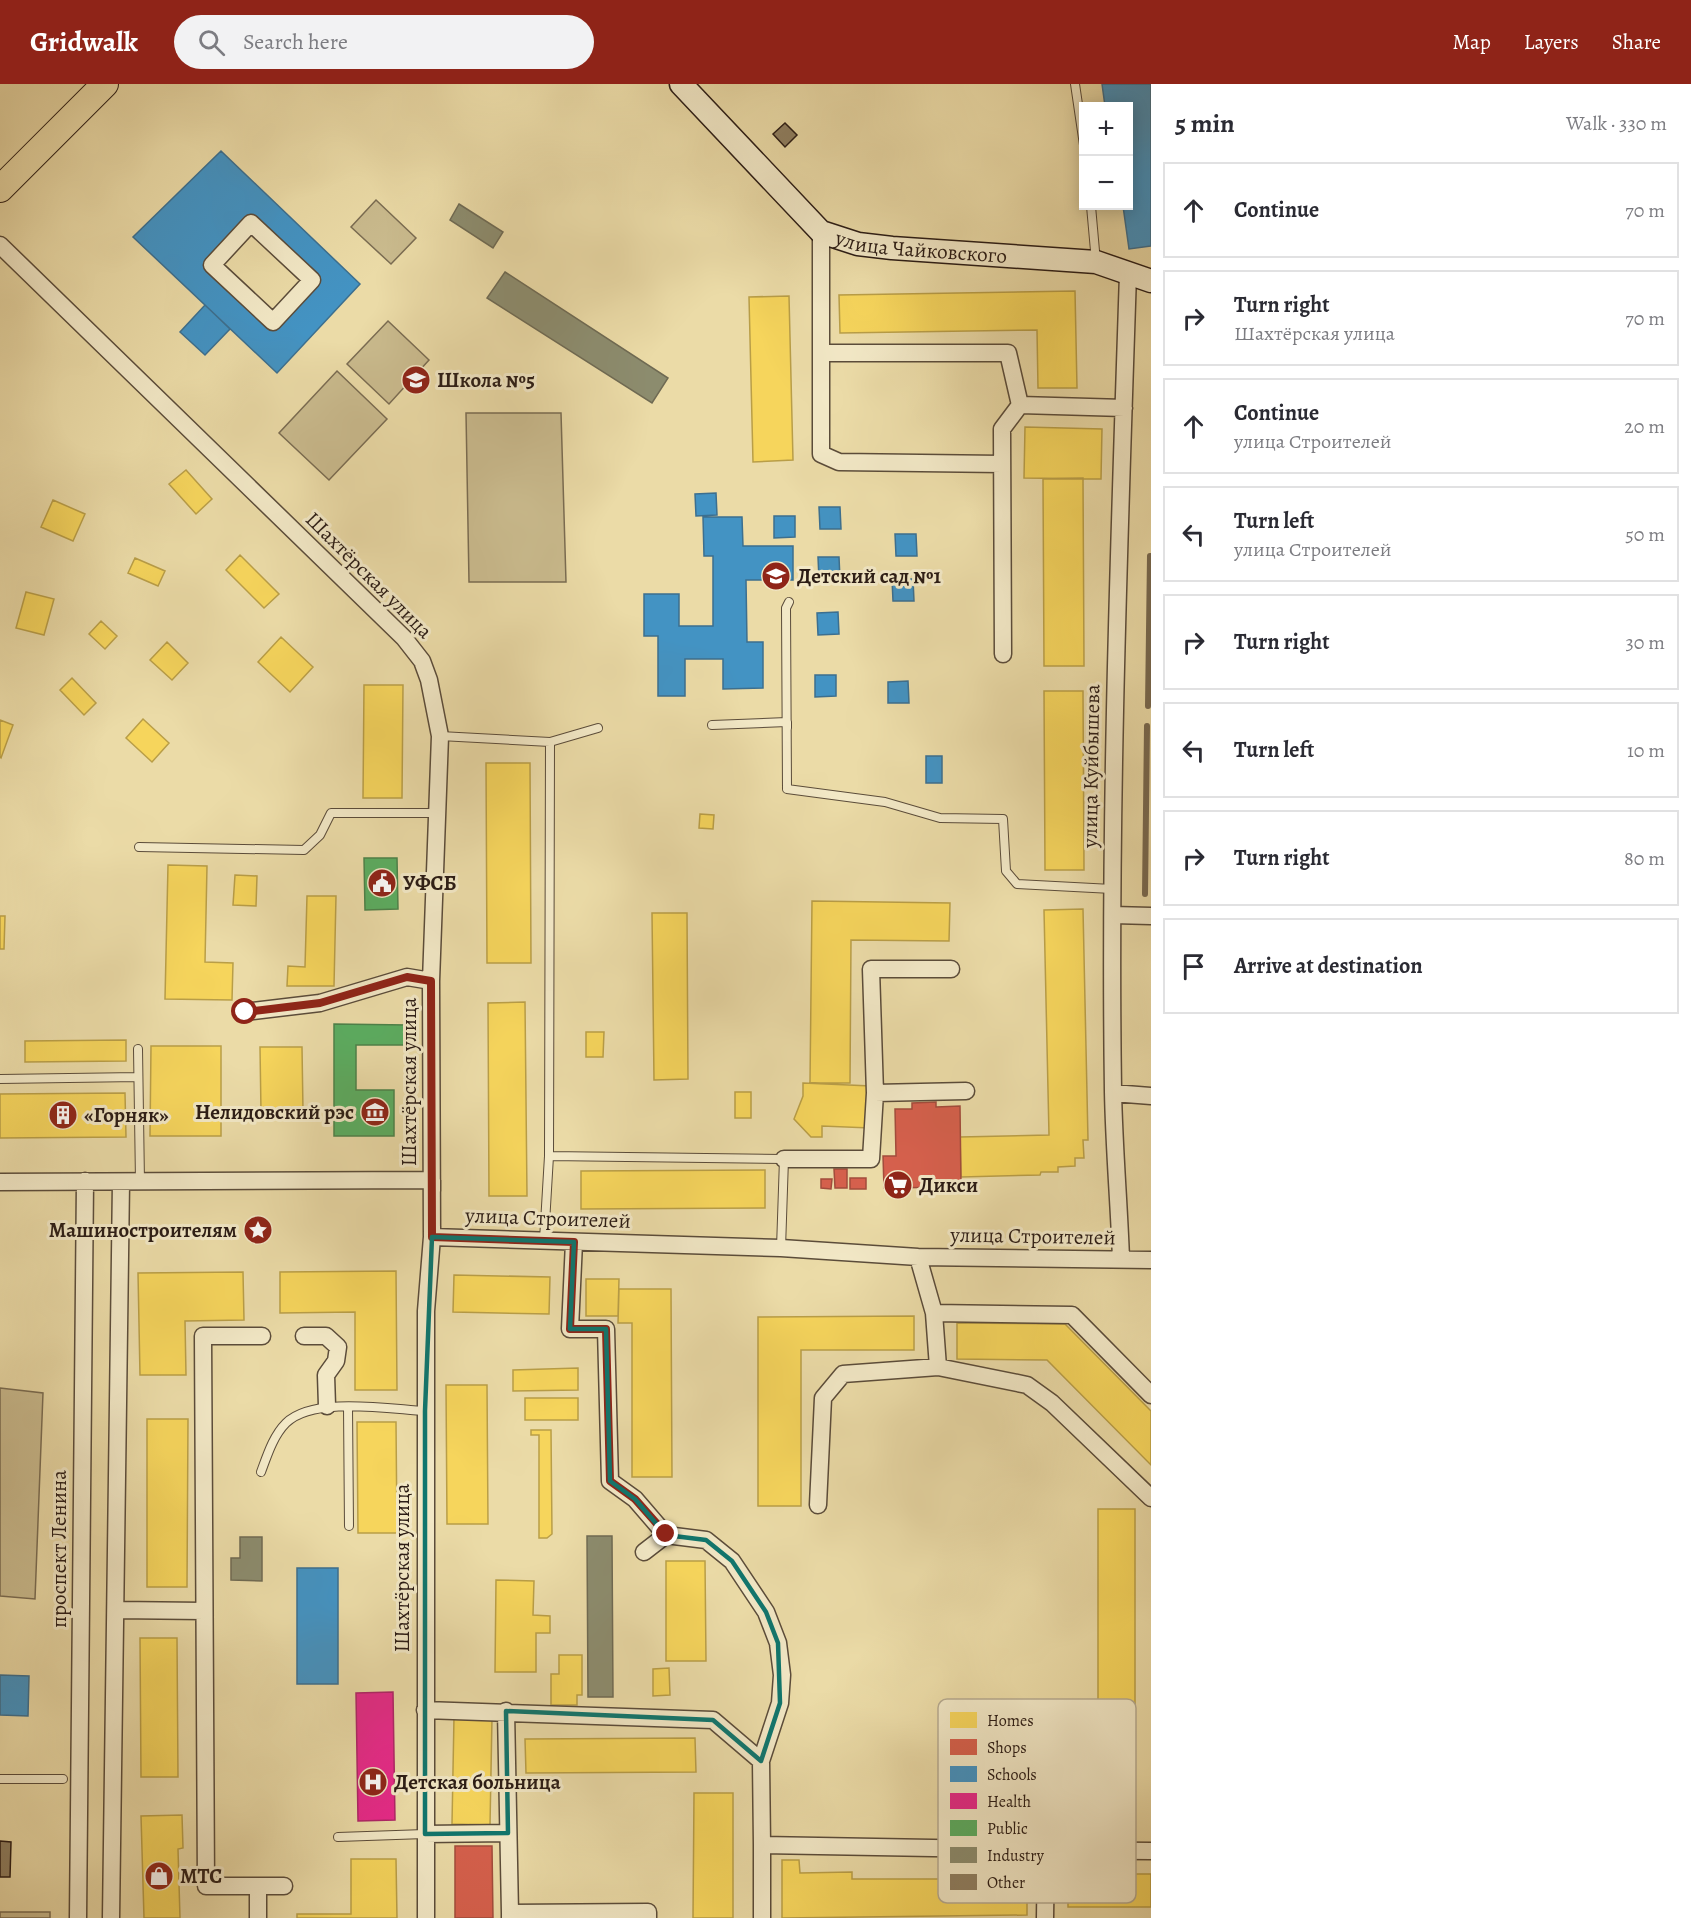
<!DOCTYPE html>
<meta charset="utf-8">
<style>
body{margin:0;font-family:Alegreya,serif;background:#f2f2f3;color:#2b2b33}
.controls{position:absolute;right:18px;top:18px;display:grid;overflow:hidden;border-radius:0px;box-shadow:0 3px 15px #0003}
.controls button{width:54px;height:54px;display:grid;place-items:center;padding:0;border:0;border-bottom:2px solid #e1e1e2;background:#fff;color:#2b2b33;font:30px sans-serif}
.stop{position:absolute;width:18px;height:18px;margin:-14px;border:4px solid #8f2418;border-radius:50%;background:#fff}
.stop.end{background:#8f2418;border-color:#fff;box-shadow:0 2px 6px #0008}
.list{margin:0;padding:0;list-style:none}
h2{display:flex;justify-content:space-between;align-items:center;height:78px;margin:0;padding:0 24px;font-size:26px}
h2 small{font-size:20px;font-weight:400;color:#7c7c81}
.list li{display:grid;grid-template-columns:39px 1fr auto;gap:18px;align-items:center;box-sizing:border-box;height:96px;margin:0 12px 12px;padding:0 12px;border:2px solid #e1e1e2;border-radius:0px}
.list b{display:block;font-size:22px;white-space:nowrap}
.list p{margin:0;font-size:20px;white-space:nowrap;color:#7c7c81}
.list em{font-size:20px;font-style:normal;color:#7c7c81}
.icon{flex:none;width:33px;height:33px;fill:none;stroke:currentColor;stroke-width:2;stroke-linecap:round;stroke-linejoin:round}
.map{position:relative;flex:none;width:1151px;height:1834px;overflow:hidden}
header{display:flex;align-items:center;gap:36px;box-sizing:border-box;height:84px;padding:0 30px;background:#8f2418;color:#fff}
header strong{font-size:28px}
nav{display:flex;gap:33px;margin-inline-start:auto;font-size:21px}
.search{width:420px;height:54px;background:#f2f2f3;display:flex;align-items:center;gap:15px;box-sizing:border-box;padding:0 21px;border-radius:33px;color:#7c7c81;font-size:22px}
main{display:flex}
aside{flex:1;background:#fff}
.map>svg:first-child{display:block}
.green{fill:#cabb8e;stroke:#7a6c52;stroke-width:1.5}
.homes{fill:#f6d55c;stroke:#b99e47;stroke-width:1.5}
.shops{fill:#d6604d;stroke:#a34c3c;stroke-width:1.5}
.schools{fill:#4393c3;stroke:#3c6f8f;stroke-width:1.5;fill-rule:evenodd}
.health{fill:#e7298a;stroke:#af2567;stroke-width:1.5}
.public{fill:#5aae61;stroke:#4c824a;stroke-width:1.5}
.industry{fill:#8c8c6e;stroke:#6f6a53;stroke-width:1.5}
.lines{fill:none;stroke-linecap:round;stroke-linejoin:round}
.stream{stroke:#77684f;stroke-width:6}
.building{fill:#8f7f61;stroke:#2b1c15;stroke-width:1.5}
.lane-casing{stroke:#5b4c3a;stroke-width:10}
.street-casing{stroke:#5b4c3a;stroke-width:19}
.secondary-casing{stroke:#2b1c15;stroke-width:25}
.primary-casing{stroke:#2b1c15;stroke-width:28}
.lane{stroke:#f2e8c6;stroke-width:8}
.street{stroke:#f2e8c6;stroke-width:16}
.secondary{stroke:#f2e8c6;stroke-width:22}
.primary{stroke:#ebdba7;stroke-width:26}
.route{stroke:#8f2418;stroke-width:8}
.marked{fill:none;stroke:#0f766e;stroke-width:4.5;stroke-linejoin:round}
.labels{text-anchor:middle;stroke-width:6;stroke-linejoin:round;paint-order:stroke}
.street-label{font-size:21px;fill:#2b1c15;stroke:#f2e8c6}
.poi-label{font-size:21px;font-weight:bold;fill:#2b1c15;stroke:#f2e8c6;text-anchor:start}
.key{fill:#f2e8c6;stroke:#b6ab91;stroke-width:1.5}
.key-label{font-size:16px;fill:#2b1c15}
</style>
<header>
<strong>Gridwalk</strong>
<div class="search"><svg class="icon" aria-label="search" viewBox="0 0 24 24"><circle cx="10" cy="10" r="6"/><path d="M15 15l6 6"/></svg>Search here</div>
<nav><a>Map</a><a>Layers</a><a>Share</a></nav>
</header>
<main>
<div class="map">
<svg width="1151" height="1834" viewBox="0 0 1151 1834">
<rect width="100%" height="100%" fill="#ebdba7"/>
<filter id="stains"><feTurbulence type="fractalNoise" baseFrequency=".00333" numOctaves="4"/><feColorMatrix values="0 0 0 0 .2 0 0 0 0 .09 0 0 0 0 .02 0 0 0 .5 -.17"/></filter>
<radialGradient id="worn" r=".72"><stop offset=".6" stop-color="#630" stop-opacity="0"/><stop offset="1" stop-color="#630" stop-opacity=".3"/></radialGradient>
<path class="green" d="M 376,116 L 416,154 L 391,180 L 351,143 Z
M 388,237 L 429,276 L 389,320 L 347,280 Z
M 337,287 L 387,335 L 329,396 L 279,349 Z
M 466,329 L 561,329 L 566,498 L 469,498 Z
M 0,1304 L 43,1309 L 35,1515 L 0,1512 Z
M 0,1828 L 50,1828 L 50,1834 L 0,1834 Z"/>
<path class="homes" d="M 1075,207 L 1077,304 L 1038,304 L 1037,246 L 840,249 L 839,211 Z
M 789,212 L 793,376 L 753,378 L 749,213 Z
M 1025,343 L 1102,345 L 1101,395 L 1024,394 Z
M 186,386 L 212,415 L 196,430 L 169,400 Z
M 1083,394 L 1084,582 L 1044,582 L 1043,395 Z
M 53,416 L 85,430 L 73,457 L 41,443 Z
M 240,471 L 279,510 L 264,524 L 226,486 Z
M 135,474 L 165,487 L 158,502 L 128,489 Z
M 26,508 L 54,515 L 44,551 L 16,544 Z
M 101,537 L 117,552 L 105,565 L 89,550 Z
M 281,553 L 313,583 L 290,608 L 258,578 Z
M 167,558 L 188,579 L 172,596 L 150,576 Z
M 72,594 L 96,619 L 84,631 L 60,606 Z
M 364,601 L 403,601 L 402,714 L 363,714 Z
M 1044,607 L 1083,607 L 1084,786 L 1045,786 Z
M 143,635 L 169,659 L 152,678 L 126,654 Z
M 0,636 L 13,641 L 1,674 L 0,673 Z
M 486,679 L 530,679 L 531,879 L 487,879 Z
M 700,730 L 714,731 L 713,745 L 699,744 Z
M 168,781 L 207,782 L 205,878 L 233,879 L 232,916 L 165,915 Z
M 235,791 L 257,792 L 256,822 L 233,821 Z
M 307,812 L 336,812 L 334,902 L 287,902 L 288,882 L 305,883 Z
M 812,817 L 950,819 L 949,857 L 851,856 L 850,999 L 810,999 Z
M 1083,825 L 1088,1056 L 1083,1056 L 1084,1074 L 1075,1074 L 1075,1082 L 1058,1083 L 1058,1088 L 1041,1088 L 1040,1091 L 961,1093 L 960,1053 L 1049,1051 L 1044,826 Z
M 652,829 L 687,829 L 688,995 L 654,996 Z
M 0,832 L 5,832 L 4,865 L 0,865 Z
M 525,918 L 527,1112 L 489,1112 L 488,919 Z
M 586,948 L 604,948 L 603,973 L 586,973 Z
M 126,956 L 126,977 L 25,978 L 25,957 Z
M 151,962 L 221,962 L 221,1052 L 150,1052 Z
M 260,963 L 302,963 L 303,1027 L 261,1028 Z
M 803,999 L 871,1002 L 870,1044 L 822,1042 L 822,1053 L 811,1053 L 794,1035 L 803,1012 Z
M 735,1008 L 751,1008 L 751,1034 L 735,1034 Z
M 125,1009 L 126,1053 L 0,1054 L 0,1010 Z
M 765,1086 L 765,1124 L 581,1125 L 581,1087 Z
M 396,1187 L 397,1306 L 355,1306 L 355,1228 L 280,1229 L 280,1188 Z
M 243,1188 L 244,1236 L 185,1237 L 186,1291 L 140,1291 L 138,1189 Z
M 454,1191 L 550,1193 L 549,1230 L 453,1228 Z
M 586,1195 L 619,1195 L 618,1232 L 586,1232 Z
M 619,1205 L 671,1205 L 672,1393 L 632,1393 L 632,1239 L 618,1239 Z
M 914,1232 L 914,1266 L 801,1266 L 801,1422 L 758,1422 L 758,1233 Z
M 957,1239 L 1065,1240 L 1151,1327 L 1151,1381 L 1047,1276 L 957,1275 Z
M 578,1284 L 578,1306 L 513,1307 L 513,1286 Z
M 446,1301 L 487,1301 L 488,1440 L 447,1440 Z
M 525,1314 L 578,1314 L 578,1336 L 525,1336 Z
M 147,1335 L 188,1335 L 187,1503 L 147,1503 Z
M 357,1338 L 396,1338 L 397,1449 L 358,1449 Z
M 531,1346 L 551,1346 L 552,1450 L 547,1454 L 539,1454 L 539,1351 L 531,1351 Z
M 1098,1425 L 1135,1425 L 1135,1697 L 1098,1696 Z
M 666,1477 L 705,1477 L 706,1577 L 666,1577 Z
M 496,1496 L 534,1497 L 533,1531 L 550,1532 L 550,1549 L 536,1549 L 536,1588 L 495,1588 Z
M 140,1554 L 177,1554 L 178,1693 L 141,1693 Z
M 559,1571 L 582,1571 L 582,1611 L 577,1611 L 577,1621 L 551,1621 L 551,1590 L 559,1590 Z
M 669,1584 L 670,1611 L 653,1612 L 653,1585 Z
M 454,1633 L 492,1634 L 490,1741 L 452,1740 Z
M 695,1654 L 696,1688 L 526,1689 L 525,1655 Z
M 694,1709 L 733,1709 L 733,1834 L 693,1834 Z
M 182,1731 L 183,1764 L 178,1765 L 180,1834 L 144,1834 L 141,1732 Z
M 351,1775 L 396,1775 L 397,1834 L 297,1834 L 297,1830 L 351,1830 Z
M 782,1776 L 799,1776 L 800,1789 L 852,1788 L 852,1795 L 1027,1795 L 1027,1831 L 782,1834 Z
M 1068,1790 L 1151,1790 L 1151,1823 L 1068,1823 Z"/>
<path class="shops" d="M 936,1018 L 936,1023 L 960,1022 L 961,1103 L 884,1104 L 883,1072 L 896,1072 L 895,1025 L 912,1025 L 912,1019 Z
M 834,1085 L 847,1085 L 847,1104 L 835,1104 Z
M 850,1094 L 866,1094 L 866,1105 L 850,1105 Z
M 821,1095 L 832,1095 L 831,1105 L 821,1104 Z
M 455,1762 L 492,1762 L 493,1834 L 455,1834 Z"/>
<path class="schools" d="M 1102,0 L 1151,0 L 1151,162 L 1129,165 L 1123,122 L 1128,122 L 1128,22 L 1105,22 Z
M 221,67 L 360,200 L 277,289 L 133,153 ZM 251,139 L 312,196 L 273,238 L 212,181 Z
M 205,221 L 230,245 L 205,271 L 180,248 Z
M 716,409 L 717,431 L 696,432 L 695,410 Z
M 819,423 L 840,423 L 841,445 L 820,445 Z
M 774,432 L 795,432 L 795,453 L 774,454 Z
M 703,433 L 742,433 L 743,462 L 793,462 L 793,496 L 746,496 L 747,558 L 763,558 L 763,604 L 723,605 L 723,575 L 685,575 L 685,612 L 658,612 L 658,552 L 644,552 L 644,510 L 679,510 L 679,542 L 713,542 L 713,472 L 704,472 Z
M 895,450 L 916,450 L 917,472 L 896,472 Z
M 818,473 L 839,473 L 840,495 L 819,495 Z
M 892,495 L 913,495 L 914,517 L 893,517 Z
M 838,528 L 839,550 L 818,551 L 817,529 Z
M 815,591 L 836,591 L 836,612 L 815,613 Z
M 908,597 L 909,619 L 888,619 L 888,598 Z
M 926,672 L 942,672 L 942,699 L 926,699 Z
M 297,1484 L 338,1484 L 338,1600 L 297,1600 Z
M 0,1591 L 29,1592 L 28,1632 L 0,1631 Z"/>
<path class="health" d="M 393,1608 L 395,1736 L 358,1737 L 356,1609 Z"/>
<path class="public" d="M 364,774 L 397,774 L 398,825 L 365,826 Z
M 334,940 L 408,941 L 408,961 L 356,961 L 356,1006 L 394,1006 L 394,1052 L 334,1052 Z"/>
<path class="industry" d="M 459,120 L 503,148 L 493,164 L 450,136 Z
M 505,188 L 668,294 L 652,319 L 487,214 Z
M 587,1452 L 612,1452 L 613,1613 L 588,1613 Z
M 240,1453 L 262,1453 L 262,1497 L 231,1496 L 231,1474 L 240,1474 Z"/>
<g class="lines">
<path class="stream" d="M 1148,622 L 1150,472
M 1145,810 L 1147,642"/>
</g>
<path class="building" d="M 785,39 L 797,51 L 785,63 L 773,50 Z
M 0,1757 L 11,1758 L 10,1793 L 0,1793 Z"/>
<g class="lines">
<g class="lane-casing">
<path id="lane" d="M 1075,0 L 1084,61
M 1091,122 L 1096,178
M 712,641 L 787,638 L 787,644
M 440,652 L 550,658 L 549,1072 L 544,1156
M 550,658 L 598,644
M 787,705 L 885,718 L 940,734 L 1003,735 L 1006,787 L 1017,800 L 1112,805
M 787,705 L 786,524 L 789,518
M 139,763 L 304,766 L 320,751 L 331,729 L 437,729
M 138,965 L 140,1098
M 0,995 L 138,993
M 549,1072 L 784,1075 L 781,1164
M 348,1323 L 349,1442
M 261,1388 C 267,1372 273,1352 286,1339 C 313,1312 389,1325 425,1327
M 0,1695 L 63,1695
M 338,1753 L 425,1750"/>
</g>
<g class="street-casing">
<path id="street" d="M 251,139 L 312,196 L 273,238 L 212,181 Z
M 821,148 L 821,370 L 839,378 L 1002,380
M 0,161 L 404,554 L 422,577 L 429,596 L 440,652 L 431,897 L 432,1153 L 426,1227 L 426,1834
M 821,269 L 1008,269 L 1020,321
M 1003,570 L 1002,345 L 1020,321 L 1124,324
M 1113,831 L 1151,832
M 245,928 L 320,919 L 407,893 L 431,897
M 875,1009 L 966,1007
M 1113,1009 L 1151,1012
M 784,1075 L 871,1075 L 875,1009 L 871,885 L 951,885
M 0,1098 L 432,1096 L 432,1107
M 432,1142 L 432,1153 L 781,1164 L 918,1173 L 1151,1176
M 574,1158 L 570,1245 L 606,1245 L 610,1397 L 635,1415 L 666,1451
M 918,1173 L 934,1229 L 1072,1231 L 1151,1311
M 1121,1175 C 1119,1119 1114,1063 1113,1007 C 1109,734 1119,462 1128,190
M 304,1252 L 326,1252 L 338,1263 L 336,1277 L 326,1291 L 327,1322
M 938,1283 L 1027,1301 L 1052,1319 L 1151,1414
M 818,1421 L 823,1314 L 843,1290 L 938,1283 L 934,1229
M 644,1468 L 666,1451 L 706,1456 L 732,1477 L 766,1528 L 778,1559 L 782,1591 L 780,1619 L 761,1677 L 762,1761
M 116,1526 L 204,1527
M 425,1626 L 713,1636 L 761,1677
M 506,1627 L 510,1829
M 425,1750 L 508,1749
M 1046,1766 L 1151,1767
M 258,1802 L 284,1802
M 78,1834 L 85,1097
M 111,1834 L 121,1098
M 258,1834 L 258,1802 L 206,1802 L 203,1252 L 262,1252
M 510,1834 L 510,1829 L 648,1828 L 648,1834
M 762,1834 L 762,1761 L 1046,1766 L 1045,1834"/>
</g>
<g class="secondary-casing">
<g id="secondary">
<path id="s1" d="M 681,0 L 821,148 L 858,160 L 892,164 L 1096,178 L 1151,197"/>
</g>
</g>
<g class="primary-casing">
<path id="primary" d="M 0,105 L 105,0"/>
</g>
<use href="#lane" class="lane"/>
<use href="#street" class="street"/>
<use href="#secondary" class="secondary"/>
<use href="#primary" class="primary"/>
</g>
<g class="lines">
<path class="route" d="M 245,928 L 320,919 L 407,893 L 431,897 L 432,1153 L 574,1158 L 570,1245 L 606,1245 L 610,1397 L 635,1415 L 666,1450"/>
</g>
<path class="marked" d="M 432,1153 L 574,1158 L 570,1245 L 606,1245 L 610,1397 L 635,1415 L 666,1451 L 706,1456 L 732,1477 L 766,1528 L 778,1559 L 780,1619 L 761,1677 L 713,1636 L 506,1627 L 508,1749 L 425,1750 L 425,1327 Z"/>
<defs>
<g id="school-disc" transform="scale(1.5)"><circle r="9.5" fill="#8f2418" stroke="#f2e8c6"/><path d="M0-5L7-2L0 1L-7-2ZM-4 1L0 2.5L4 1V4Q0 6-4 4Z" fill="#fff"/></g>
<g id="civic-disc" transform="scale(1.5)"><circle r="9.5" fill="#8f2418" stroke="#f2e8c6"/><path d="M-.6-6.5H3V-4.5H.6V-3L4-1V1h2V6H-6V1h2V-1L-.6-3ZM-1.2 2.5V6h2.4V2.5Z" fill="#fff"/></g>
<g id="museum-disc" transform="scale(1.5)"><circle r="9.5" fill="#8f2418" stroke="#f2e8c6"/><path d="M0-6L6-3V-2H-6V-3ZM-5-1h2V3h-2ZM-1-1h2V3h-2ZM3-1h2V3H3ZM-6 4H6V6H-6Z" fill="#fff"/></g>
<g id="building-disc" transform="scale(1.5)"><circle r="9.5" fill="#8f2418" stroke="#f2e8c6"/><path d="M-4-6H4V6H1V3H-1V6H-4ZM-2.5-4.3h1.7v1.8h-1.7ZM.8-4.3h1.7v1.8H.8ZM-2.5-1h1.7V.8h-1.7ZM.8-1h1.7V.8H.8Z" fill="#fff"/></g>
<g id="supermarket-disc" transform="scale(1.5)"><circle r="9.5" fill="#8f2418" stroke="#f2e8c6"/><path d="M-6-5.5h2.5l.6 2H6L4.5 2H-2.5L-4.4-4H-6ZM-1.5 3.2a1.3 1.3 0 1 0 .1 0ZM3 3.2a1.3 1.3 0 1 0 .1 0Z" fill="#fff"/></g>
<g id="sight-disc" transform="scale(1.5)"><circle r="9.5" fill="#8f2418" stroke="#f2e8c6"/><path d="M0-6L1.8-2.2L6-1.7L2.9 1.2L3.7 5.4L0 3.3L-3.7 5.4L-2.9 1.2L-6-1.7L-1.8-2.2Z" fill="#fff"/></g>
<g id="hospital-disc" transform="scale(1.5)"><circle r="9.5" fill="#8f2418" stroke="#f2e8c6"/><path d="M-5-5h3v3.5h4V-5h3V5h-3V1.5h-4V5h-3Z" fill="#fff"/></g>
<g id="shop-disc" transform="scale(1.5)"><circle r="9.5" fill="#8f2418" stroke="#f2e8c6"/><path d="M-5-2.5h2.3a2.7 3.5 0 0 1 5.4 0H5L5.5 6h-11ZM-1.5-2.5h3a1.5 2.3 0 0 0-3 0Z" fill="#fff"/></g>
</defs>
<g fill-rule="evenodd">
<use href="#school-disc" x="416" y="296"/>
<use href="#school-disc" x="776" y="492"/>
<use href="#civic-disc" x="382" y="799"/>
<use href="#museum-disc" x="375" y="1028"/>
<use href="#building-disc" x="63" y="1031"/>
<use href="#supermarket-disc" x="898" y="1101"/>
<use href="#sight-disc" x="258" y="1146"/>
<use href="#hospital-disc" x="373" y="1698"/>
<use href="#shop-disc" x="159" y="1792"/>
</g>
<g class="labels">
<g class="street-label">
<text dy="7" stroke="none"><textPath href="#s1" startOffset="306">улица Чайковского</textPath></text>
<text transform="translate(369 491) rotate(45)" y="7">Шахтёрская улица</text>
<text transform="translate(1091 682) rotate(-89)" y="7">улица Куйбышева</text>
<text transform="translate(409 998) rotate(-90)" y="7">Шахтёрская улица</text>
<text transform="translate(548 1134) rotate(2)" y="7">улица Строителей</text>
<text transform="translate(1033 1152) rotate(1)" y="7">улица Строителей</text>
<text transform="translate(59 1465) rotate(-90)" y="7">проспект Ленина</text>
<text transform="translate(402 1484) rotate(-90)" y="7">Шахтёрская улица</text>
</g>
<g class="poi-label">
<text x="437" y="303">Школа №5</text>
<text x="797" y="499">Детский сад №1</text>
<text x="403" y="806">УФСБ</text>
<text x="354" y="1035" text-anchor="end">Нелидовский рэс</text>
<text x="84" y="1038">«Горняк»</text>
<text x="919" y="1108">Дикси</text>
<text x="237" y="1153" text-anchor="end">Машиностроителям</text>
<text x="394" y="1705">Детская больница</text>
<text x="180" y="1799">МТС</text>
</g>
</g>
<rect x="938" y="1615" width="198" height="204" rx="9" class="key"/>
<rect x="950" y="1628" width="27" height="16" fill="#f6d55c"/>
<rect x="950" y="1655" width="27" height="16" fill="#d6604d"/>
<rect x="950" y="1682" width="27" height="16" fill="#4393c3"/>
<rect x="950" y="1709" width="27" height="16" fill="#e7298a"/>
<rect x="950" y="1736" width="27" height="16" fill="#5aae61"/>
<rect x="950" y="1763" width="27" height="16" fill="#8c8c6e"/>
<rect x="950" y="1790" width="27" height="16" fill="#8f7f61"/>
<g class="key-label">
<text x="987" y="1642">Homes</text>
<text x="987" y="1669">Shops</text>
<text x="987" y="1696">Schools</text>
<text x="987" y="1723">Health</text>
<text x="987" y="1750">Public</text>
<text x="987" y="1777">Industry</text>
<text x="987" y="1804">Other</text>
</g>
<rect width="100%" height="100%" filter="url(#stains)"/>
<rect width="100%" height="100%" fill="url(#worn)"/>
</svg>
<div class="controls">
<button>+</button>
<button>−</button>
</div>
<div class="stop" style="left:245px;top:928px"></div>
<div class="stop end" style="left:666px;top:1450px"></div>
</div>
<aside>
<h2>5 min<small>Walk · 330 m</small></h2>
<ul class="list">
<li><svg class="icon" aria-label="ahead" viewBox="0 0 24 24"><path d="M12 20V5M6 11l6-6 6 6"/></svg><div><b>Continue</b></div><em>70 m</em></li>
<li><svg class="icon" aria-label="right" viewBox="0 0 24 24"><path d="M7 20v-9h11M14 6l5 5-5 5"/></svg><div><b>Turn right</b><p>Шахтёрская улица</p></div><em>70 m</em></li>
<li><svg class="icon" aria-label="ahead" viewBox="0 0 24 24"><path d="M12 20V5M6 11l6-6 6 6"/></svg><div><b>Continue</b><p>улица Строителей</p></div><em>20 m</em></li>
<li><svg class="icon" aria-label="left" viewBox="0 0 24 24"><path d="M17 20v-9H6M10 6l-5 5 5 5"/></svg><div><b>Turn left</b><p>улица Строителей</p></div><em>50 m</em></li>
<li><svg class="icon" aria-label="right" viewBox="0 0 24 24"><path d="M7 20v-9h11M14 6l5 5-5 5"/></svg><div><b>Turn right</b></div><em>30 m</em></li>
<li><svg class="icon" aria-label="left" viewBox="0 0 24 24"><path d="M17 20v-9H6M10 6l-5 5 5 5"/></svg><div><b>Turn left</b></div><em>10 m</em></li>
<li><svg class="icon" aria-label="right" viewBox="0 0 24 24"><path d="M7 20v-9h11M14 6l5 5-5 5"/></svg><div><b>Turn right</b></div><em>80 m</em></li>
<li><svg class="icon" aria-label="arrive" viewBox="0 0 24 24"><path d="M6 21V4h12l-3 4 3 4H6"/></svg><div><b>Arrive at destination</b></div></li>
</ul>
</aside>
</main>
